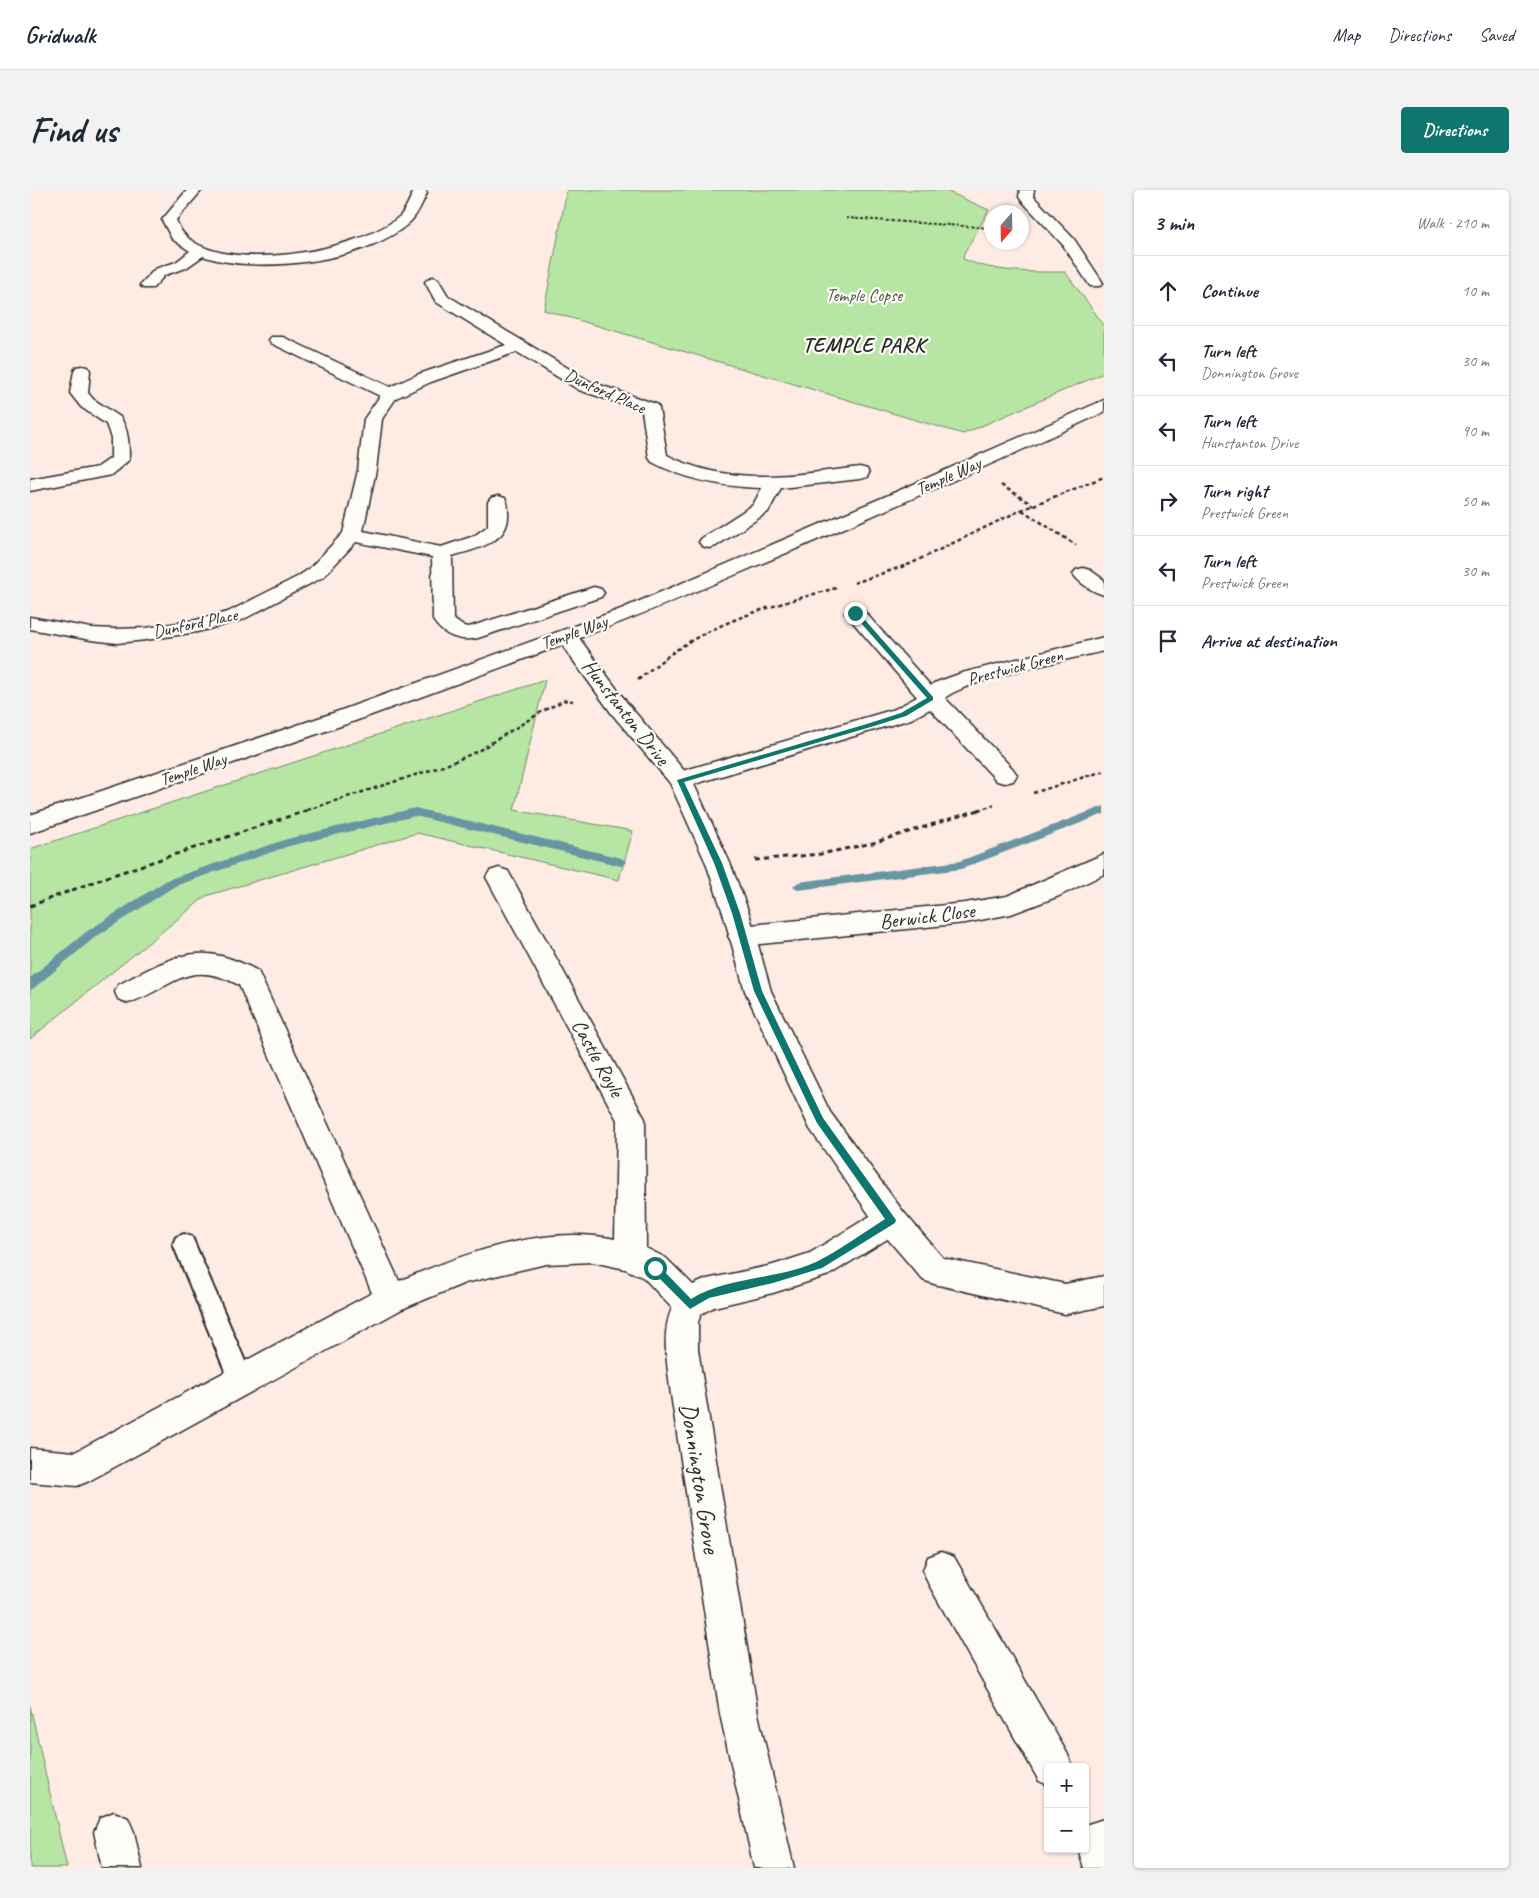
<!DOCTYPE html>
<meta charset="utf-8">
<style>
body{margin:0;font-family:Caveat,sans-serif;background:#f2f2f3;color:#1f2937}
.controls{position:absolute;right:15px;bottom:15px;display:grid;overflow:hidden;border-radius:5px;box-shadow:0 1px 4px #0004}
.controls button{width:45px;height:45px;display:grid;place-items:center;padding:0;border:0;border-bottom:1px solid #e0e1e3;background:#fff;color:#1f2937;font:25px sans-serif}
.compass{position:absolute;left:954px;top:15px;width:45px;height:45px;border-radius:50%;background:#fff;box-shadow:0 1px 4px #0004;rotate:200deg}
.stop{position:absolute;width:15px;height:15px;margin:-11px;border:4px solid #0f766e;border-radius:50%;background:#fff}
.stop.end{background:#0f766e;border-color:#fff;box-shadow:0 1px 5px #0008}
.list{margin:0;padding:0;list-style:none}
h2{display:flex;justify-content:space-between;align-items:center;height:65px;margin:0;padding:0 20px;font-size:21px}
h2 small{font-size:16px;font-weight:400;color:#747a83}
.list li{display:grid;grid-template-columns:32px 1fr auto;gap:15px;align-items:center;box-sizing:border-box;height:70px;padding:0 20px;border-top:1px solid #e0e1e3}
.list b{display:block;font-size:19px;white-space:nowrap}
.list p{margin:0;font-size:16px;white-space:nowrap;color:#747a83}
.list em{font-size:16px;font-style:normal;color:#747a83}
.icon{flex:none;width:28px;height:28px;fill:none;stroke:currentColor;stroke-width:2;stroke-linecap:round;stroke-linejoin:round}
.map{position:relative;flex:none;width:1074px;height:1678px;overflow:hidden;border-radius:5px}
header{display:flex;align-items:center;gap:30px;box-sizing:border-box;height:70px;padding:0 25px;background:#fff;border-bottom:1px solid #e0e1e3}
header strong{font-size:24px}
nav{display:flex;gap:28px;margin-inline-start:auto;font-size:18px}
.intro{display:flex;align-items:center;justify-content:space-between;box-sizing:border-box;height:120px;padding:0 30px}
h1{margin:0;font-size:35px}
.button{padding:12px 22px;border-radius:5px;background:#0f766e;color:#fff;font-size:18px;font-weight:700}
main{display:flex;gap:30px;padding:0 30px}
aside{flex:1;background:#fff;border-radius:5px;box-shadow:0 1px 4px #0004}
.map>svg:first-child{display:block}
.green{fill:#b7e6a4;stroke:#718868}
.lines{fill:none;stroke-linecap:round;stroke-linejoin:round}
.stream{fill:#6895a2;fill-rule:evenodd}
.lane-casing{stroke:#2b2b2b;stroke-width:4}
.street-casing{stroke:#2b2b2b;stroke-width:3}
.secondary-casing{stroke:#2b2b2b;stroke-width:3}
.path-far2{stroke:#2b2b2b;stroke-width:2;stroke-dasharray:3 2;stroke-linecap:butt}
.path-far1{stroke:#2b2b2b;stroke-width:2.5;stroke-dasharray:4 3;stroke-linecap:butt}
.path{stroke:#2b2b2b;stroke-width:3;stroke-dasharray:5 4;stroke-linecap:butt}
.lane{fill:#fdfcf7;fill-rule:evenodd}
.street{fill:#fdfcf7;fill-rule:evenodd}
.secondary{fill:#fdfcf7;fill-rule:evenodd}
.route{fill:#0f766e}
.labels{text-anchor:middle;stroke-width:4.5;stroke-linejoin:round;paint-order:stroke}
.far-park-label{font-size:18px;fill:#4e5a49;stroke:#fdfcf7}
.far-street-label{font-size:18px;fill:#2b2b2b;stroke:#fdfcf7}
.far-district-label{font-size:21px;font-weight:bold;letter-spacing:1px;fill:#2b2b2b;stroke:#fdfcf7}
.street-label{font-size:21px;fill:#2b2b2b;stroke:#fdfcf7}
.near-street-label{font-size:25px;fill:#2b2b2b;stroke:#fdfcf7}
</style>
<header>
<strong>Gridwalk</strong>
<nav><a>Map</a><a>Directions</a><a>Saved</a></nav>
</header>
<div class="intro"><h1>Find us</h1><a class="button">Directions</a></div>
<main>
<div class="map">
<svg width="1074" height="1678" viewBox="0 0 1074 1678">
<rect width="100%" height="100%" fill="#fdebe4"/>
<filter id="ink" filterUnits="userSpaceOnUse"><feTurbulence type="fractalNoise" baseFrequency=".02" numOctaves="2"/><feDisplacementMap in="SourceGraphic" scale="10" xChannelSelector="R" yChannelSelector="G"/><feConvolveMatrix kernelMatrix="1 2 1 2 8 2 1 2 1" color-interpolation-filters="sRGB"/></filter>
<g filter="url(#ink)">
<path class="green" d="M 537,0 L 914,0 L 959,20 L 934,63 L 933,69 C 967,83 999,82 1035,82 L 1074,135 L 1074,183 L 933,244 L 514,120 Z
M 515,490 L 484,620 L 603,641 L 589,690 L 387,643 L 176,706 L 0,849 L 0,659 Z
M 0,1516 L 37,1678 L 0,1678 Z"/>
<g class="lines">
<path class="stream" d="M 1074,616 L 1074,624 L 931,679 L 769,700 L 763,696 L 769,692 L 930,671 Z
M 385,618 L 591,668 L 597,672 L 591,676 L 385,626 L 259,656 L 145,696 L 64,748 L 4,798 L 0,800 L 0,788 L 56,742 L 137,690 L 257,649 Z"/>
<g class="lane-casing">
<path id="lane" d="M 154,1044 L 162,1047 L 223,1190 L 220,1198 L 211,1202 L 202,1198 L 143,1054 L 146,1047 Z"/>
</g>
<g class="street-casing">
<path id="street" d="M 157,0 L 172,0 L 146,30 C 148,34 150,40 154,44 C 192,86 331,61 370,26 C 377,19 379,8 385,0 L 395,0 L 397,3 C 392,13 388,25 379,33 C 336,72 227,85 173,66 L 156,78 L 135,85 L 123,98 L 113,98 L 110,95 L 125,79 L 146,72 L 160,61 L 142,49 L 132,30 Z
M 990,0 L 1004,0 L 1003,6 L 1044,49 L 1073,93 L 1070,96 L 1060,96 L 1033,55 L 991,10 L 989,7 Z
M 403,87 L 408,89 L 418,106 L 561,192 L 626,214 L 629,218 L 637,265 C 698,297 764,285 830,277 L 837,279 L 839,283 L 837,287 L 830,289 L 751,298 L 738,322 L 686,356 L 679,358 L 672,356 L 669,352 L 672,348 L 723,315 L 732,298 C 693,297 656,290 622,272 L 619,268 L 612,221 L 549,200 L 487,162 L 401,192 L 366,208 L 352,229 L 346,280 L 333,341 L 411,357 L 444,346 L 458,336 L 458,312 L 461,308 L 468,306 L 475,308 C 478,313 478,317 478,323 C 480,353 445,359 422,366 L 423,429 L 433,436 L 439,437 L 564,397 L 571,399 L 574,403 L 571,407 L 448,448 C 430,452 413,446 403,430 L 402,367 L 326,352 L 293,387 L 212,430 L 167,442 L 116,450 L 87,453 L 61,450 L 0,439 L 0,427 L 61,438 L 87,439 L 116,438 L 166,430 L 198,422 L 267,387 L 279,379 L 313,343 L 328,280 L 334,229 L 350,206 L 241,153 L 239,150 L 241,147 L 253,147 L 360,197 L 389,184 L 476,155 L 406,112 L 395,92 L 398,89 Z
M 52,176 L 58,177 L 60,181 L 58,203 L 63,209 L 90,227 C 99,240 99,255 99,270 L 81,285 L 0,301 L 0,289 L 68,277 L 81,268 L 81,248 L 76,234 L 51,217 L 40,203 L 44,181 L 46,177 Z
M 1053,378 L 1060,380 L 1074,390 L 1074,405 C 1063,402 1049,393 1043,384 L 1046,380 Z
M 825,417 L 832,419 L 901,496 L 904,493 L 932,483 L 1074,447 L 1074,461 C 1044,468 932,491 915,508 L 983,579 L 987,585 L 983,591 L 975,593 L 967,591 L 900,519 L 881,529 L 658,596 L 650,598 L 642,596 L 638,590 L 642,584 L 865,519 L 887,507 L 815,423 L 818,419 Z
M 1074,664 L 1074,684 L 1029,706 L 981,724 L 935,733 L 711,756 L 702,753 L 698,746 L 702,739 L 711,736 L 935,713 L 977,706 Z
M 469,678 L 478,681 L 615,929 L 616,1058 L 636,1068 L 663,1095 L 677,1089 L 743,1075 L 780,1063 L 850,1020 L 861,1016 L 872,1020 L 876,1030 L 872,1040 L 799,1085 L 743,1103 L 684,1117 L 671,1124 L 668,1132 L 668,1159 L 674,1198 L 728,1524 L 764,1678 L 724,1678 L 690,1524 L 640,1198 C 637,1171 631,1143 642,1118 L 614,1088 L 595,1079 L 563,1072 L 516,1074 L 435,1093 L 372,1119 L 59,1291 L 47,1296 L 0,1292 L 0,1258 L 45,1262 L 342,1103 L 209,795 C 156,767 144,798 98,813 L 88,809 L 85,802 L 88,795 C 144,766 169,749 228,781 L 369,1091 C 433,1064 514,1034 585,1049 L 587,930 L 456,687 L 460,681 Z
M 911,1362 L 924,1367 L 1037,1563 L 1043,1577 L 1018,1577 L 1018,1595 L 1009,1591 L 898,1393 L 893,1380 L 898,1367 Z
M 84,1622 L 98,1628 L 104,1642 L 112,1678 L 72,1678 L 64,1642 L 70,1628 Z
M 1074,1629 L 1074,1678 L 1054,1678 L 1048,1659 L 1055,1659 L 1055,1635 Z"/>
</g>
<g class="secondary-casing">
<path id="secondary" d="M 1074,210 L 1074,222 C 975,269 874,312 773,356 C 699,387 625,420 549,448 L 598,514 L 662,590 L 700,673 L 719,723 L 741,801 L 800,922 L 872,1020 L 913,1068 L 1035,1094 L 1074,1086 L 1074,1116 L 1035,1124 L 904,1094 L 893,1090 L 850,1040 L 780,939 L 715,801 L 693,723 L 676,673 L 640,593 L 582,524 L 532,455 L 325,531 L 0,643 L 0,625 L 309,521 L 591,419 L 868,301 Z"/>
</g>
<path class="path-far2" d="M 816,28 L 962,38"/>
<path class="path-far1" d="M 971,295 L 1003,315
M 992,320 L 1046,355
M 824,393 L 880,374 L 991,320 L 1074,287
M 608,490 C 620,480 632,470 645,461 C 691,429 752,413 806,398
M 1003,603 L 1074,581
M 277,620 L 416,575 L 448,561 L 513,521 L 535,510 L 543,511
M 948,620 L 964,615"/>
<path class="path" d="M 725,670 L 791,664 L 843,653 L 952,619
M 0,716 L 74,688 L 281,619"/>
<use href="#lane" class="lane"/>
<use href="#street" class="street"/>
<use href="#secondary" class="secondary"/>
</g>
</g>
<path class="route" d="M 823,421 L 827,421 L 903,507 L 903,510 L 876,526 L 844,536 L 654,592 L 692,673 L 710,723 L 732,801 L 793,928 L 866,1030 L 865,1033 L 792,1078 L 743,1093 L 679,1108 L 660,1119 L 622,1081 L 622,1075 L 628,1075 L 661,1109 C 698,1086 747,1090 786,1072 C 810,1060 833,1043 855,1029 L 787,933 L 724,801 L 702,723 L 684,673 L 647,590 L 840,533 L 871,523 L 897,508 L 823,424 Z"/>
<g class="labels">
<g class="far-park-label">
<text x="834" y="111">Temple Copse</text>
</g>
<g class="far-street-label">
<text transform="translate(575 201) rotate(24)" y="6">Dunford Place</text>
<text transform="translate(918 286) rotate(-24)" y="6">Temple Way</text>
<text transform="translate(165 433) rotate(-12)" y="6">Dunford Place</text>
<text transform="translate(544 442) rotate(-20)" y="6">Temple Way</text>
<text transform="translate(985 477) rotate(-15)" y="6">Prestwick Green</text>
<text transform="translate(163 579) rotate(-19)" y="6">Temple Way</text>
</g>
<g class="far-district-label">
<text x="834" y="162">TEMPLE PARK</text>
</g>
<g class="street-label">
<text transform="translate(596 522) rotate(52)" y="7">Hunstanton Drive</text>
<text transform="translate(897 726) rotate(-7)" y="7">Berwick Close</text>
<text transform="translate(568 868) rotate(61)" y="7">Castle Royle</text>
</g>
<g class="near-street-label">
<text transform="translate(671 1288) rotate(81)" y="9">Donnington Grove</text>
</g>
</g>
</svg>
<div class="controls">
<button>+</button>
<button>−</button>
</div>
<svg class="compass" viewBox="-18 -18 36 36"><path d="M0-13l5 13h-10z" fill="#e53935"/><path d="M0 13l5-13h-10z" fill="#747a83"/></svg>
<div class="stop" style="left:625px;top:1078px"></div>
<div class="stop end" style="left:825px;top:423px"></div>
</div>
<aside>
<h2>3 min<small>Walk · 210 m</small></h2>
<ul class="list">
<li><svg class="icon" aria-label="ahead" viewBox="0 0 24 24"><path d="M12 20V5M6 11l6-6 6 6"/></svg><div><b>Continue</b></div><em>10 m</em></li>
<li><svg class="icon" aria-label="left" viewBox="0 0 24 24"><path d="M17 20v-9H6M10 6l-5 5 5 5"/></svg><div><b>Turn left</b><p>Donnington Grove</p></div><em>30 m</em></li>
<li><svg class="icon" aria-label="left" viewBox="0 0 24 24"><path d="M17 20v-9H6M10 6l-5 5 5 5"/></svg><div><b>Turn left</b><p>Hunstanton Drive</p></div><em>90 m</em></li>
<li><svg class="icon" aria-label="right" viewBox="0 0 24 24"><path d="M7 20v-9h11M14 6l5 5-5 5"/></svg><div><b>Turn right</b><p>Prestwick Green</p></div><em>50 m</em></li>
<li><svg class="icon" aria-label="left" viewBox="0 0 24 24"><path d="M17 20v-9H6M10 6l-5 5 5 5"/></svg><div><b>Turn left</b><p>Prestwick Green</p></div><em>30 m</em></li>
<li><svg class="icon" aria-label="arrive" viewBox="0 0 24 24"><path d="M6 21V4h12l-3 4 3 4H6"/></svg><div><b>Arrive at destination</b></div></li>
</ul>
</aside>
</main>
